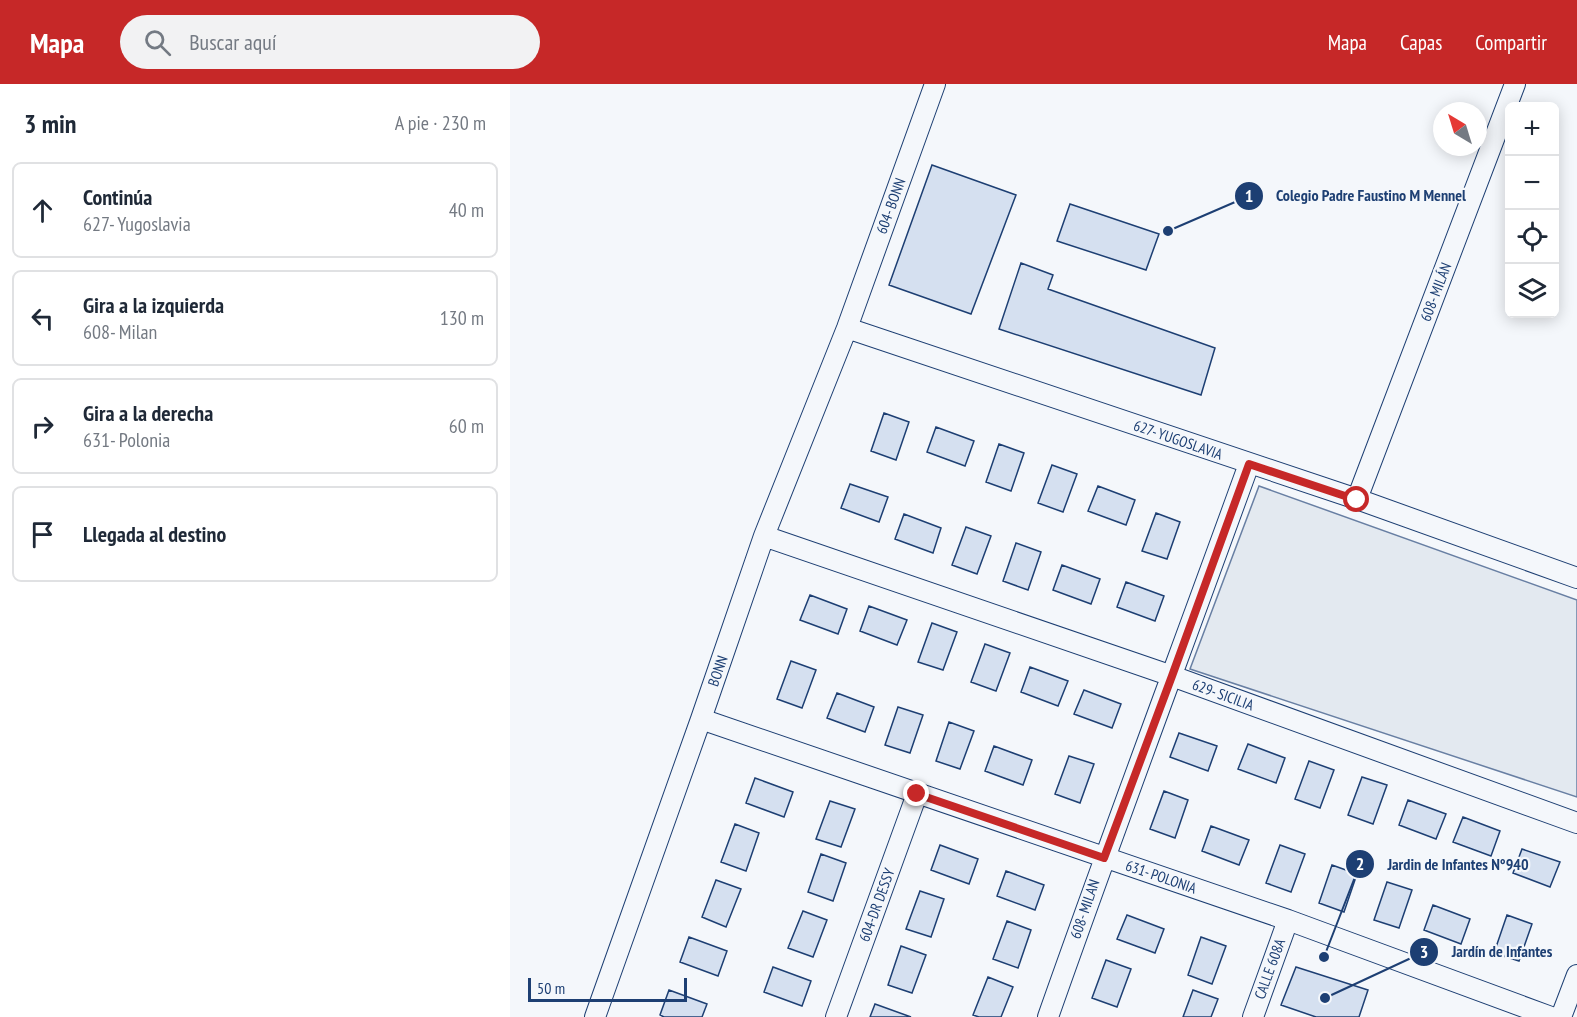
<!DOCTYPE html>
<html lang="es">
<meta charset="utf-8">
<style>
body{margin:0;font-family:"PT Sans Narrow",sans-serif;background:#f2f2f3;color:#1f2937}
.controls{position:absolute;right:18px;top:18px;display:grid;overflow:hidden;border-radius:9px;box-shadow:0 3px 15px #0003}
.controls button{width:54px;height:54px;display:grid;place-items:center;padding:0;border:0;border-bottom:2px solid #e0e1e3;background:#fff;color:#1f2937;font:30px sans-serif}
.compass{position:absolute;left:923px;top:18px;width:54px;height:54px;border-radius:50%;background:#fff;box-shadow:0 3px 15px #0003;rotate:322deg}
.scale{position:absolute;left:18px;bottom:15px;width:159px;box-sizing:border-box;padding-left:6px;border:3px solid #1d3f73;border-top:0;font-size:16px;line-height:21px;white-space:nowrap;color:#1d3f73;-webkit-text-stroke:4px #f4f7fb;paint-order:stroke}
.stop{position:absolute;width:18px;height:18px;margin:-14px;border:4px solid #c62828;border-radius:50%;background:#fff}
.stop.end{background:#c62828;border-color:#fff;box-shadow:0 2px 6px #0008}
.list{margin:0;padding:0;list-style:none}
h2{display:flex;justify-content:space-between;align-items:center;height:78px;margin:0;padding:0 24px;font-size:26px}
h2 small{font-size:20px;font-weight:400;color:#747a83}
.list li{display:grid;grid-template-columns:39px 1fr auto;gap:18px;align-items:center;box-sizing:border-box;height:96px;margin:0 12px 12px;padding:0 12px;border:2px solid #e0e1e3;border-radius:9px}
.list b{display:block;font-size:22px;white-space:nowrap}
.list p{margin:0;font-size:20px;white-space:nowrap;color:#747a83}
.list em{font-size:20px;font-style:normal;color:#747a83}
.icon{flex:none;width:33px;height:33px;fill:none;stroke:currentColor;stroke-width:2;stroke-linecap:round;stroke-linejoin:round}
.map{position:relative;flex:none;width:1067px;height:933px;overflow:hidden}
header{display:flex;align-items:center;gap:36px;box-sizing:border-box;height:84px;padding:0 30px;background:#c62828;color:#fff}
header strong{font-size:28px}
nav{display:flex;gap:33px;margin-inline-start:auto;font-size:21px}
.search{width:420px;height:54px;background:#f2f2f3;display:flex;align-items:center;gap:15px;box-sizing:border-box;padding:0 21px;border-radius:33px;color:#747a83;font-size:22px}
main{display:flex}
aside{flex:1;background:#fff}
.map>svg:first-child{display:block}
.green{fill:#e3e9f0;stroke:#687fa3;stroke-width:1.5}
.building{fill:#d5e0f0;stroke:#1d3f73;stroke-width:1.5}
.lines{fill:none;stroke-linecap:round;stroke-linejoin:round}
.minor-casing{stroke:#1d3f73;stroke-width:22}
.minor{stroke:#f4f7fb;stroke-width:20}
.route{stroke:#c62828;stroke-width:8}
.labels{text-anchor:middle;stroke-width:4.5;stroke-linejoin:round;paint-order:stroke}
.street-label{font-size:15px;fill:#1d3f73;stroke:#f4f7fb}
.leader{fill:none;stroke:#1d3f73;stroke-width:2}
.callout-dot{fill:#1d3f73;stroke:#f4f7fb;stroke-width:2}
.mark-label{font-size:18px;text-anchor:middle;font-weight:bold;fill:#fff}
.callout-label{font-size:16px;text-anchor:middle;font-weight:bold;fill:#1d3f73;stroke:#f4f7fb;stroke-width:4.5;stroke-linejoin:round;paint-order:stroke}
</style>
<header>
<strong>Mapa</strong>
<div class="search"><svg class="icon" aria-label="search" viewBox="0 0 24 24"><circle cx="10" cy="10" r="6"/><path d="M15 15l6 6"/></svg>Buscar aquí</div>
<nav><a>Mapa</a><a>Capas</a><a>Compartir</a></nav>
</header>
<main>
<aside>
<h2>3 min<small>A pie · 230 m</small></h2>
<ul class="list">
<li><svg class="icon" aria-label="ahead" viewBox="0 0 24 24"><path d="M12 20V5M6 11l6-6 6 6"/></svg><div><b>Continúa</b><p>627- Yugoslavia</p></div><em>40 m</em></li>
<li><svg class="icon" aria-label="left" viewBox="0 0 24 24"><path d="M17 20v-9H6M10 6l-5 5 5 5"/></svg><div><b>Gira a la izquierda</b><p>608- Milan</p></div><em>130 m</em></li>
<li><svg class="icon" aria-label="right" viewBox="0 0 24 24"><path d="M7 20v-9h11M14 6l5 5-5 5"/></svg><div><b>Gira a la derecha</b><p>631- Polonia</p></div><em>60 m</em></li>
<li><svg class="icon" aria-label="arrive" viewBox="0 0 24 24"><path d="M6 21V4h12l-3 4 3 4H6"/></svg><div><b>Llegada al destino</b></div></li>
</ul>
</aside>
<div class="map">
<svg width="1067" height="933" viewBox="0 0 1067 933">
<rect width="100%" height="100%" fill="#f4f7fb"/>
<path class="green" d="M 749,402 L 1067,516 L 1067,713 L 680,585 Z"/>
<path class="building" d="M 422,81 L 506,111 L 461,230 L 379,201 Z
M 560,120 L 649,150 L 636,186 L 547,157 Z
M 511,179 L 543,191 L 538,205 L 705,264 L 691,311 L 489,245 Z
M 374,329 L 399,338 L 386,376 L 361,367 Z
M 426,343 L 464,357 L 455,382 L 417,368 Z
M 489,360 L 514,369 L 501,407 L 476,398 Z
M 542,381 L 567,390 L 553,428 L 528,419 Z
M 340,400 L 378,413 L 369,438 L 331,424 Z
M 588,402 L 625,416 L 616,441 L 578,427 Z
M 646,429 L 670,438 L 657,475 L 632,467 Z
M 394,430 L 431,444 L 423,469 L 385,455 Z
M 456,443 L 481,452 L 467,490 L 442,481 Z
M 506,459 L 531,468 L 518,506 L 493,497 Z
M 552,481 L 590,495 L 581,520 L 543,506 Z
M 616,498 L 654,512 L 645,537 L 607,523 Z
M 300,511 L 337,525 L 328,550 L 290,536 Z
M 359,522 L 397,536 L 387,561 L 350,547 Z
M 422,539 L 447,548 L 433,586 L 408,578 Z
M 475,560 L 500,569 L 486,607 L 461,598 Z
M 281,577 L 306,586 L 292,624 L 267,615 Z
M 520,583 L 558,597 L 548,622 L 511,608 Z
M 574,606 L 611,620 L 602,644 L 564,630 Z
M 327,609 L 364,623 L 355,648 L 317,634 Z
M 388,623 L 413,631 L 400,669 L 375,661 Z
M 439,638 L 464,647 L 450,685 L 426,677 Z
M 669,649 L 707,662 L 698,687 L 660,673 Z
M 738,660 L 775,674 L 766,699 L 728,685 Z
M 484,662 L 522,676 L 513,701 L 475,687 Z
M 559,672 L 584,680 L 570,719 L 545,710 Z
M 799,677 L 824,686 L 810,724 L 785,715 Z
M 852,693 L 877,701 L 863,740 L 838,731 Z
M 245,694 L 283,708 L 274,733 L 236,719 Z
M 654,707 L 678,716 L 665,754 L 640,745 Z
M 898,716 L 936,730 L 926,755 L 889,741 Z
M 320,717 L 345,725 L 331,763 L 306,755 Z
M 953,733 L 990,747 L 981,772 L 943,758 Z
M 225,740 L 249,749 L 236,787 L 211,778 Z
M 701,742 L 739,756 L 729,781 L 692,767 Z
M 430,761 L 468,775 L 459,800 L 421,786 Z
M 770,761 L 795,770 L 781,808 L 756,799 Z
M 1012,765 L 1050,778 L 1040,803 L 1003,789 Z
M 311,770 L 336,779 L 323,817 L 298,808 Z
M 822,781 L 847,790 L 834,828 L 809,819 Z
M 496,787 L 534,801 L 525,826 L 487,812 Z
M 206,796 L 231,805 L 216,843 L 192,833 Z
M 877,798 L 902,806 L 889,844 L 864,836 Z
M 410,807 L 434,815 L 421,853 L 396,845 Z
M 923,821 L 960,835 L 951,860 L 914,846 Z
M 293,827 L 317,836 L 303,873 L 278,864 Z
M 617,831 L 654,845 L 645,869 L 607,855 Z
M 997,831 L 1022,840 L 1009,877 L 984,869 Z
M 497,837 L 521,846 L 508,884 L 483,875 Z
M 179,853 L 217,867 L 208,892 L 170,878 Z
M 691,853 L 716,862 L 702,900 L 678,891 Z
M 391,862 L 416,871 L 402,909 L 378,901 Z
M 596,876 L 621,885 L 607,923 L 582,914 Z
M 263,883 L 301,897 L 292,922 L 254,908 Z
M 786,883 L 858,906 L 849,933 L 806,933 L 771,921 Z
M 478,893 L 503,903 L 491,933 L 469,933 L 463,931 Z
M 159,906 L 197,920 L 192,933 L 154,933 L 150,931 Z
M 683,906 L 708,915 L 701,933 L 673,933 Z
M 365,920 L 401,933 L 360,933 Z"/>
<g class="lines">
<g class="minor-casing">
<path id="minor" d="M 337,244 L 847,415 L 1067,494
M 847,415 L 1005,0
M 254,452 L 662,592 L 1067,739
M 191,635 L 778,836 L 1041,933
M 85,933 L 191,635 L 254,452 L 337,244 L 425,0
M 326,933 L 407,710
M 538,933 C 603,748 672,565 739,380
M 743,933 L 778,836
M 1051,933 L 1067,891"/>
</g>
<use href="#minor" class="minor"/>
</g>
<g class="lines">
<path class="route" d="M 407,710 L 594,774 L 662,592 L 739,380 L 847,416"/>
</g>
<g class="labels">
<g class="street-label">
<text transform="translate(381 122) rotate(-70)" y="5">604- BONN</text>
<text transform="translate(926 208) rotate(-69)" y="5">608- MILÁN</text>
<text transform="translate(668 356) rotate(19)" y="5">627- YUGOSLAVIA</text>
<text transform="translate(208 587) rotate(-71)" y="5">BONN</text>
<text transform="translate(713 611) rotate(20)" y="5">629- SICILIA</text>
<text transform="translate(651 793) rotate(19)" y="5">631- POLONIA</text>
<text transform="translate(367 821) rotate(-70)" y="5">604-DR DESSY</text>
<text transform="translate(575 825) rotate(-71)" y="5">608- MILAN</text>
<text transform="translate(760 885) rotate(-70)" y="5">CALLE 608A</text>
</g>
</g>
<path class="leader" d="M658 147L739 112M814 873L850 780M815 914L914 868"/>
<g class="callout-dot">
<circle cx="658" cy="147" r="6"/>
<circle cx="814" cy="873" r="6"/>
<circle cx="815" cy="914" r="6"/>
<circle cx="739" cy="112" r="15"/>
<circle cx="850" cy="780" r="15"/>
<circle cx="914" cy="868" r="15"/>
</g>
<g class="mark-label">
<text x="739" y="118">1</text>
<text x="850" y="786">2</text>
<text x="914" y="874">3</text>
</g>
<g class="callout-label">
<text x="861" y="117">Colegio Padre Faustino M Mennel</text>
<text x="948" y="786">Jardin de Infantes N°940</text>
<text x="992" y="873">Jardín de Infantes</text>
</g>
</svg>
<div class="controls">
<button>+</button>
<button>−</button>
<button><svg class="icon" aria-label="locate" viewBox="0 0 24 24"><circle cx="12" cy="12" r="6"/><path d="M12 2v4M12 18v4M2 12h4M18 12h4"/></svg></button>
<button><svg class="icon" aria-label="layers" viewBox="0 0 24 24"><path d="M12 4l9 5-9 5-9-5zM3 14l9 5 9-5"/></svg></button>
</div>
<svg class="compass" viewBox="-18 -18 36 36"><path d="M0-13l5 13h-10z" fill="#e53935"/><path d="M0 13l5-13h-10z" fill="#747a83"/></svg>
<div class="scale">50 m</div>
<div class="stop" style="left:847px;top:416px"></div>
<div class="stop end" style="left:407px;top:710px"></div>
</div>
</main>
